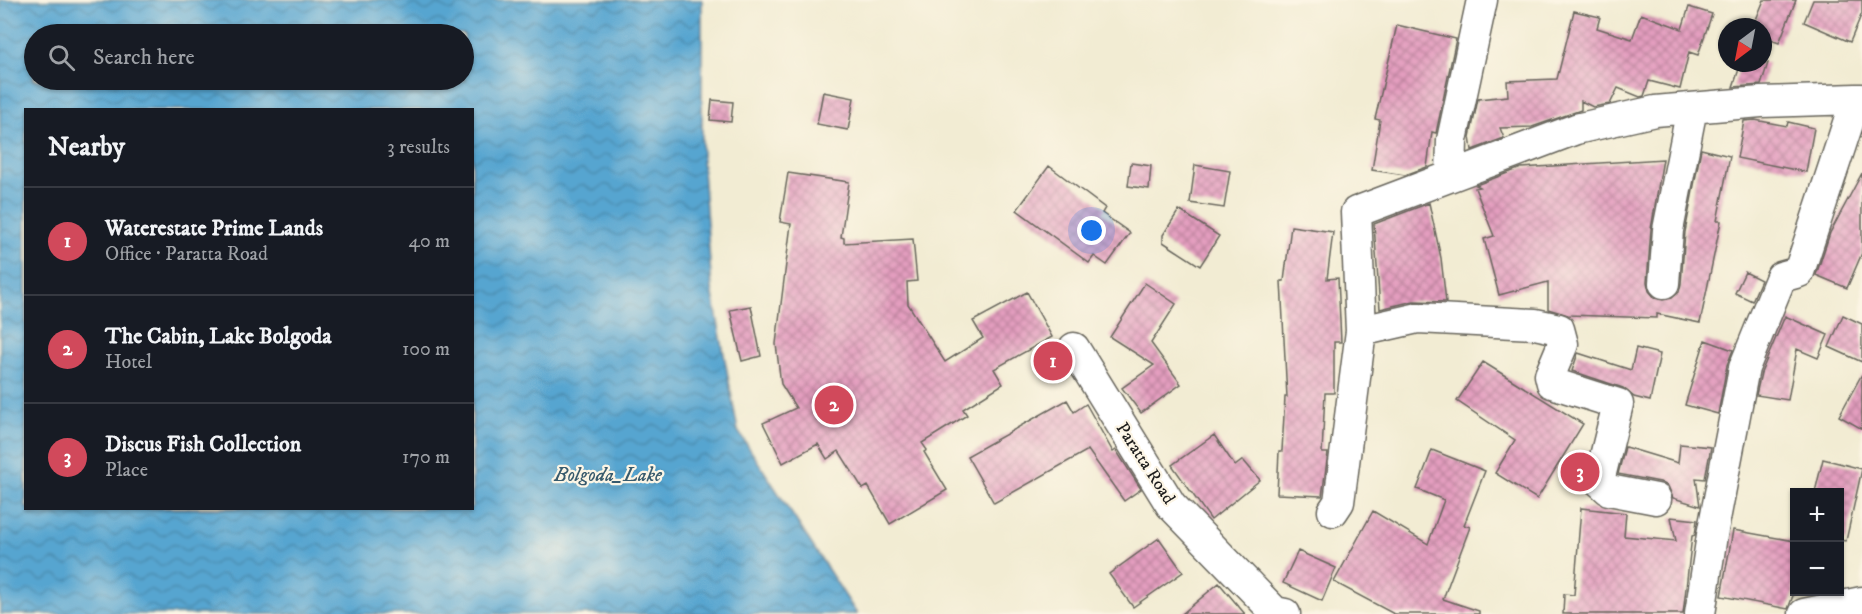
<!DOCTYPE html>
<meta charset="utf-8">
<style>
body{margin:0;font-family:"IM FELL DW Pica",serif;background:#242831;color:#f1f3f6}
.controls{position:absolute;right:18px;bottom:18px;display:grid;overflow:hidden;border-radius:0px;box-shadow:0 2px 4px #0004}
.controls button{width:54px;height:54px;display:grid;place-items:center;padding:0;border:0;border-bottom:2px solid #363941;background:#171b24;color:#f1f3f6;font:30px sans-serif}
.compass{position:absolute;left:1718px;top:18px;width:54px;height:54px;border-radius:50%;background:#171b24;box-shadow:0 2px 4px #0004;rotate:212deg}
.you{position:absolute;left:1092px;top:231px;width:21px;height:21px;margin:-15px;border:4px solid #fff;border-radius:50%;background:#1a73e8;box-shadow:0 0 0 9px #1a73e833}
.badge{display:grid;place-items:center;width:39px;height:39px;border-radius:50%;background:#d1495b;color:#fff;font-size:20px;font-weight:700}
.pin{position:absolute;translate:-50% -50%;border:3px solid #fff;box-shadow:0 2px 6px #0006}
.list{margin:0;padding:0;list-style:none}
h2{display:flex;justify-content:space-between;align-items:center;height:78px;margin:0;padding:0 24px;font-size:26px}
h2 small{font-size:20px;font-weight:400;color:#9ea1a6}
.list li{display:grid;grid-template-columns:39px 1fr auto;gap:18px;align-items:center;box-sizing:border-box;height:108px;padding:0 24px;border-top:2px solid #363941}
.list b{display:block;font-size:22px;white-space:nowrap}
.list p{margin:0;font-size:20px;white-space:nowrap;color:#9ea1a6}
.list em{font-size:20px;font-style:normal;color:#9ea1a6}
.icon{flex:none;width:33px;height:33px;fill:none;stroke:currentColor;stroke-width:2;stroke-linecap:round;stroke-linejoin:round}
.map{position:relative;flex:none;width:1862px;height:614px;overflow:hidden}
.search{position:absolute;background:#171b24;box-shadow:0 2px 4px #0004;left:24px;top:24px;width:450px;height:66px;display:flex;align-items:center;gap:15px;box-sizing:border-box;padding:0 21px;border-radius:33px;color:#9ea1a6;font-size:22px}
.panel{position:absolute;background:#171b24;box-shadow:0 2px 4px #0004;left:24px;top:108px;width:450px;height:402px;border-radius:0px}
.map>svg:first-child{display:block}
.water{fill:url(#water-waves);stroke:#3a6076;stroke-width:1.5;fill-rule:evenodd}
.building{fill:url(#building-cross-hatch)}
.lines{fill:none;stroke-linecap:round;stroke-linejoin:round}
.minor-casing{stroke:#67655c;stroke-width:33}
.minor{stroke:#fff;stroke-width:30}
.labels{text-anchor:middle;stroke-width:4.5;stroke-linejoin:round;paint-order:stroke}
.street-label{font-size:18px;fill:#1c1c1c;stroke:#fcf5e5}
.water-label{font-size:20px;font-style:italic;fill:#375a6d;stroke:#fcf5e5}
</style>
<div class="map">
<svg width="1862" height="614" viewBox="0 0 1862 614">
<defs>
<pattern id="water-waves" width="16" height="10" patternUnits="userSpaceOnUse" patternTransform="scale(1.5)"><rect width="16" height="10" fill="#57a5d0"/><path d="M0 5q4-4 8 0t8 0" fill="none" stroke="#4786a8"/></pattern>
<pattern id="building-cross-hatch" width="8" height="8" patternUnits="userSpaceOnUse" patternTransform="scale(1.5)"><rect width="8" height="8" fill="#e49ebf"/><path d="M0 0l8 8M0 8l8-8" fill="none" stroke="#b8809a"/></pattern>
</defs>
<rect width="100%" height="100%" fill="#fcf5e5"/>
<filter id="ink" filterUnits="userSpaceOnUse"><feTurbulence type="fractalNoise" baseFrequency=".0167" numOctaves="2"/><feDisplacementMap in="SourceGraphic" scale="12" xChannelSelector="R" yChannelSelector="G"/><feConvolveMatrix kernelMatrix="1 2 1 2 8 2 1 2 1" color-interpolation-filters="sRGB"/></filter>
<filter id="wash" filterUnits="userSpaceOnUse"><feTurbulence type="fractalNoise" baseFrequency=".008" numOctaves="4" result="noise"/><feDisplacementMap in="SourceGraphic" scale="24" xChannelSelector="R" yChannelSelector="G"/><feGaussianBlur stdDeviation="1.35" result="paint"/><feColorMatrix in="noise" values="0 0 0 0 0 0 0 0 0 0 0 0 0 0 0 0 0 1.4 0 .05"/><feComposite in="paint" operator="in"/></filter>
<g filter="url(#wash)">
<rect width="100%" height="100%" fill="#f2ecd3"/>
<path class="water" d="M 0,0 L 702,0 L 702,157 L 712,289 L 738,431 L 857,614 L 0,614 ZM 34,34 L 464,34 L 464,80 L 34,80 ZM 26,110 L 472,110 L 472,508 L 26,508 Z"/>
<g id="blocks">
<path class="building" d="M 1764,0 L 1796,0 L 1779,43 L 1763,37 L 1763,27 L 1753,27 Z
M 1813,0 L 1862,0 L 1862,13 L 1850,42 L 1804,22 Z
M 1689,7 L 1712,14 L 1698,55 L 1689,52 L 1680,89 L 1649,81 L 1644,96 L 1640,97 L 1618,88 L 1610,104 L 1593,107 L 1581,101 L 1581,110 L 1532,127 L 1500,128 L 1504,138 L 1472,150 L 1470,137 L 1478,99 L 1508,96 L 1507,81 L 1557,79 L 1574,11 L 1600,17 L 1597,28 L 1632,39 L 1641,14 L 1682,29 Z
M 1397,25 L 1456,39 L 1436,133 L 1432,132 L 1427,167 L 1405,175 L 1372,170 L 1380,120 L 1375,119 Z
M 1741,63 L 1768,63 L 1761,85 L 1733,87 Z
M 823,92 L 854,98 L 848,130 L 817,124 Z
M 712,100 L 733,102 L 731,122 L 710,120 Z
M 1755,120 L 1787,126 L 1788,122 L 1814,128 L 1806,172 L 1737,158 L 1744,121 Z
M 1701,149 L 1730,156 L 1717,221 L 1721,221 L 1700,323 L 1657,314 L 1657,318 L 1568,315 L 1548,309 L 1548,282 L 1499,295 L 1484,239 L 1494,236 L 1475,188 L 1480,187 L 1476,185 L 1521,168 L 1663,159 L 1651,229 L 1647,282 L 1649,291 L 1655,298 L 1663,300 L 1672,298 L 1679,292 L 1681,284 L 1685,232 Z
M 1131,163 L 1151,166 L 1149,189 L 1128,186 Z
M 1195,165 L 1230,171 L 1224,208 L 1190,203 Z
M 1049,166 L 1105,208 L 1102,213 L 1130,233 L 1107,265 L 1094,256 L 1089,263 L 1017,210 Z
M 788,173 L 849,182 L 841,237 L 844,238 L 844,243 L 913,239 L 917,281 L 907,282 L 908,304 L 945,362 L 983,338 L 973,321 L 1027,292 L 1052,337 L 994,369 L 1003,384 L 963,409 L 967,415 L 922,443 L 927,450 L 924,452 L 947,490 L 890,524 L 868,486 L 863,489 L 839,451 L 827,459 L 818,444 L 783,463 L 763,423 L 796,408 L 781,384 L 776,344 L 791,224 L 780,222 Z
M 1862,173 L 1862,253 L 1847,288 L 1816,275 L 1830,233 Z
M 1429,203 L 1441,258 L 1446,302 L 1414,301 L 1380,309 L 1374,224 Z
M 1179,210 L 1219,236 L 1200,266 L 1163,242 L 1163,235 Z
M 1291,226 L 1333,232 L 1327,279 L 1338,278 L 1341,342 L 1334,342 L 1334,393 L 1325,393 L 1322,453 L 1328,453 L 1322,496 L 1277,494 L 1279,451 L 1282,451 L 1285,397 L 1287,397 L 1281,281 L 1284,281 Z
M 1745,272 L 1761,280 L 1752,301 L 1735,293 Z
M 1145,283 L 1176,304 L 1151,343 L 1181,384 L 1141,413 L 1122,388 L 1154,365 L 1110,337 Z
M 751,306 L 761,356 L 742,361 L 730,310 Z
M 1843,315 L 1862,324 L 1862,362 L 1829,347 Z
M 1785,316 L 1828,335 L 1818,358 L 1797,349 L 1788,400 L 1756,395 L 1761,373 Z
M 1705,340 L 1733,350 L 1727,365 L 1718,414 L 1685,405 Z
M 1636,348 L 1660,354 L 1650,401 L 1634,397 L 1623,388 L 1572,371 L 1578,353 L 1631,370 Z
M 1483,362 L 1583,424 L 1537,499 L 1495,473 L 1515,440 L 1457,401 Z
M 1862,374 L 1862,429 L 1839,416 Z
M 1067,400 L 1074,412 L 1086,404 L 1113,452 L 1116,450 L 1141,489 L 1124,501 L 1088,450 L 994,503 L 967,456 Z
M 1214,435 L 1235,466 L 1243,460 L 1260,480 L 1211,520 L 1172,465 Z
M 1680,444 L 1711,447 L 1705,479 L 1696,478 L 1700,506 L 1673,498 L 1668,486 L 1660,482 L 1618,474 L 1625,447 L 1678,463 Z
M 1432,450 L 1485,471 L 1464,525 L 1470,527 L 1443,599 L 1479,611 L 1479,614 L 1394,614 L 1334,582 L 1373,511 L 1428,544 L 1444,500 L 1417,489 Z
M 1823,459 L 1862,469 L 1846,541 L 1839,540 L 1839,492 L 1815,492 Z
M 1581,508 L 1626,513 L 1624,536 L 1676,541 L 1671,517 L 1697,520 L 1695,535 L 1692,536 L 1683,614 L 1563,614 L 1564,594 L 1574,595 Z
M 1733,530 L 1794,541 L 1794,593 L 1788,609 L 1721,596 Z
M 1159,538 L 1183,572 L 1133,607 L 1109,574 Z
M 1298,551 L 1336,568 L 1322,601 L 1283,583 Z
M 1219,583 L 1245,614 L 1182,614 Z"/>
</g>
</g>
<g filter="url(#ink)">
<use href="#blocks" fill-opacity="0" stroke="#67655c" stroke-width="1.5"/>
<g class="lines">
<g class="minor-casing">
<path id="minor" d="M 1451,176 L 1452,140 L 1482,0
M 1664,283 L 1668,230 L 1692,108
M 1361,331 L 1418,318 L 1535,324 L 1559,329 L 1563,344 L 1550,375 L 1552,383 L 1618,404 L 1599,481 L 1609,490 L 1656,499
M 1074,348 L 1171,505 L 1275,612 L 1285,614
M 1333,511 L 1339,502 L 1361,331 L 1356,212 L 1576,129 L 1655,111 L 1761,102 L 1856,99
M 1700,614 L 1712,535 L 1744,368 L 1781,277 L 1799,272 L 1856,99 L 1862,99
M 1804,614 L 1862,602"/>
</g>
<use href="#minor" class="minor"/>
</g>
</g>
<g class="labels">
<g class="street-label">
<text transform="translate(1146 463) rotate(57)" y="6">Paratta Road</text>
</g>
<g class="water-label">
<text x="608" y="481">Bolgoda_Lake</text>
</g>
</g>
</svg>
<div class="controls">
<button>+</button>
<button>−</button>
</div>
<svg class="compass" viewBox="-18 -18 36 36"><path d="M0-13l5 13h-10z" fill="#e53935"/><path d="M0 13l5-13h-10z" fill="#9ea1a6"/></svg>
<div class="you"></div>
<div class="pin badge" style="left:1053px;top:361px">1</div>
<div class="pin badge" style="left:834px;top:405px">2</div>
<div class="pin badge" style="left:1580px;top:472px">3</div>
<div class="search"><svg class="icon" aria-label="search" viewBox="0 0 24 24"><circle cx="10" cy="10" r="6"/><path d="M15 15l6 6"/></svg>Search here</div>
<section class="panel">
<h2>Nearby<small>3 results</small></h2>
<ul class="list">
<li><span class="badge">1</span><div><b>Waterestate Prime Lands</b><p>Office · Paratta Road</p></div><em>40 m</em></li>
<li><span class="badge">2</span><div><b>The Cabin, Lake Bolgoda</b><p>Hotel</p></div><em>100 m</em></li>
<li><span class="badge">3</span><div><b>Discus Fish Collection</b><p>Place</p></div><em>170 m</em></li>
</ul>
</section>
</div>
